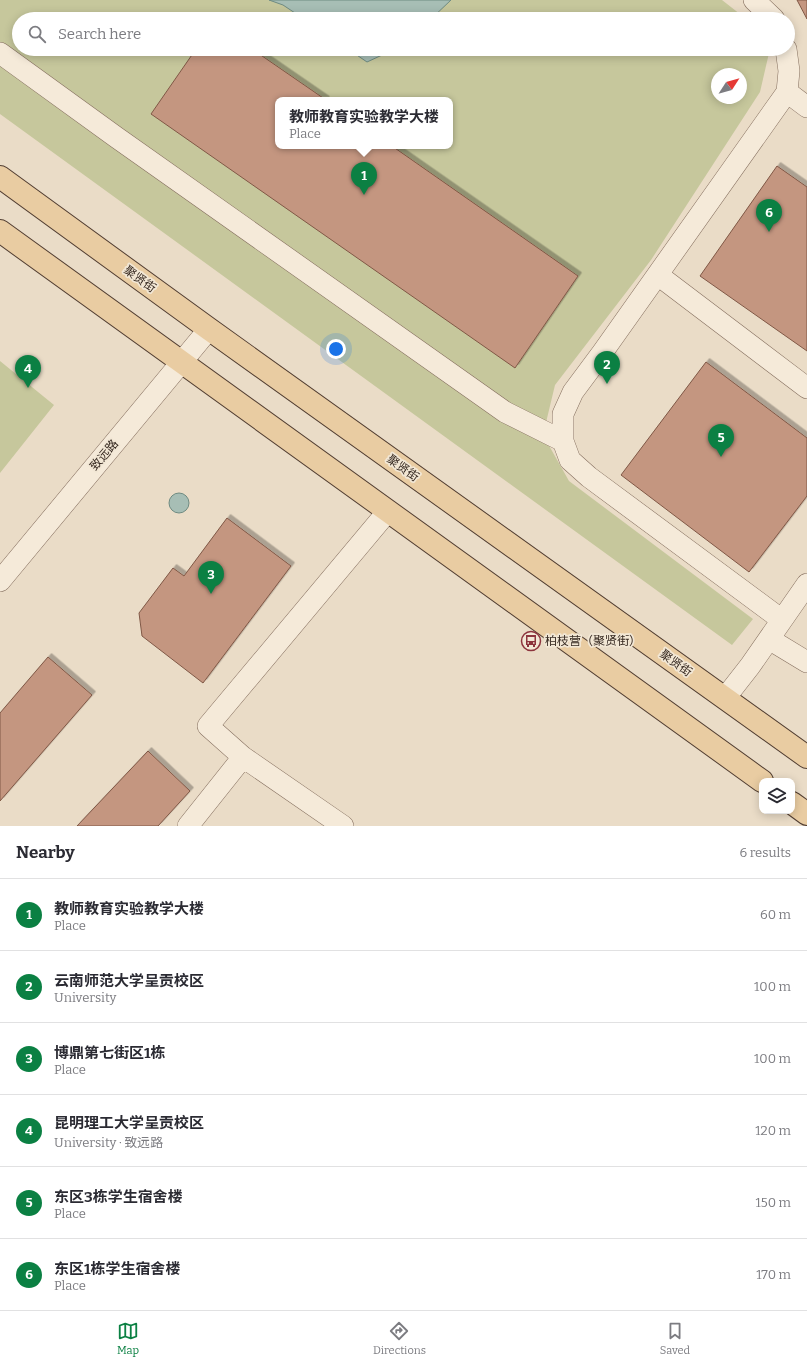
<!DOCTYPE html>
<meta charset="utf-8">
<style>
body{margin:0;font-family:Bitter,"Noto Sans SC",serif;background:#f2f2f3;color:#2b2b33}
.controls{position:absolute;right:12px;bottom:12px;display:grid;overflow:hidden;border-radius:8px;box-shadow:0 2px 10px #0003}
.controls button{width:36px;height:36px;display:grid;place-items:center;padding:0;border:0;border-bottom:1px solid #e1e1e2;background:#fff;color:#2b2b33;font:20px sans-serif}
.compass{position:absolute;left:711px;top:68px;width:36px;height:36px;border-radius:50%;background:#fff;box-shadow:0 2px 10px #0003;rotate:54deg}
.you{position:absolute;left:336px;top:349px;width:14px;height:14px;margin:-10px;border:3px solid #fff;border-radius:50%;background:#1a73e8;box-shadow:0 0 0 6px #1a73e833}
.badge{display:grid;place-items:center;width:26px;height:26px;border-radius:50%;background:#0b8043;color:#fff;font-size:13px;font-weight:700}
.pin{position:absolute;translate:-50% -33px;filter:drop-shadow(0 1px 2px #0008)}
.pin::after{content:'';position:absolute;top:21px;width:14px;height:12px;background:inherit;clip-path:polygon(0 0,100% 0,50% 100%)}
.popup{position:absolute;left:275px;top:97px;width:178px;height:52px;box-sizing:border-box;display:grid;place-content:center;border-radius:8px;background:#fff;filter:drop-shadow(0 1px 3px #0005);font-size:13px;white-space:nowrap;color:#7c7c81}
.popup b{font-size:15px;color:#2b2b33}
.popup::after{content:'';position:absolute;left:50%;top:100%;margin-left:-8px;border:8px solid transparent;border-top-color:#fff}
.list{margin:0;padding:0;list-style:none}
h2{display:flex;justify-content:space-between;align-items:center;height:52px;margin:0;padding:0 16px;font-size:17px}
h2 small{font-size:13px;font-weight:400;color:#7c7c81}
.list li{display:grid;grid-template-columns:26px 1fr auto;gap:12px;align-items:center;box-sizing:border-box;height:72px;padding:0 16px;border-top:1px solid #e1e1e2}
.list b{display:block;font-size:15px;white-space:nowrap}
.list p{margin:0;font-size:13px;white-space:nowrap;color:#7c7c81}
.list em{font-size:13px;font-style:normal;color:#7c7c81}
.icon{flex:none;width:22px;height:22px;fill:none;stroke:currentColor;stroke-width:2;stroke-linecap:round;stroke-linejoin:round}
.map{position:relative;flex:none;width:807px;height:826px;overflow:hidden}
.search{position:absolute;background:#fff;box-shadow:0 2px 10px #0003;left:12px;right:12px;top:12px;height:44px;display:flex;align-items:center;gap:10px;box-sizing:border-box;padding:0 14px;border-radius:22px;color:#7c7c81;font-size:15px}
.sheet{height:484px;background:#fff}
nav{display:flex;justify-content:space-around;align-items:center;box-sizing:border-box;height:56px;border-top:1px solid #e1e1e2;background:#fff;font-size:11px;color:#7c7c81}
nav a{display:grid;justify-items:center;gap:2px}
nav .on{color:#0b8043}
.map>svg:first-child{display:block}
.green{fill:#c6c79c;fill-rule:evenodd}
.water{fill:#a7beb5;stroke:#6f8b82}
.building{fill:#c49680;stroke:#805846;filter:url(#shadow)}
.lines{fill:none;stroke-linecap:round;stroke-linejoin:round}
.minor-casing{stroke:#846e5e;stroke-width:22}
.major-casing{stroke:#523e32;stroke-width:24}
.minor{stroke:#f5ead9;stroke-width:21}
.major{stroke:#e9cca2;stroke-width:22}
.labels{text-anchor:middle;stroke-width:3.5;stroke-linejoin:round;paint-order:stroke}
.street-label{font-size:12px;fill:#352820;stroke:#f2e7d5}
.poi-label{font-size:12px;fill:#352820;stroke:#f2e7d5;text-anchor:start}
</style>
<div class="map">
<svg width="807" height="826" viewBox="0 0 807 826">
<defs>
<filter id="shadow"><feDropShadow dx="3.5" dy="-3.5" stdDeviation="0" flood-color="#0004"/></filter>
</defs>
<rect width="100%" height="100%" fill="#eadcc7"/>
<path class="green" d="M 0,0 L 722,0 L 745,18 L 746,19 L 19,19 L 19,49 L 767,49 L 769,53 L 760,92 L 651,260 L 555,385 L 543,435 L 569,481 L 753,619 L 732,645 L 0,114 ZM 717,74 L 741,74 L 741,98 L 717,98 ZM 278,100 L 450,100 L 450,146 L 278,146 Z
M 0,361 L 54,405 L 0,473 Z"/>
<path class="water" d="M 269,0 L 451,0 L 431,19 L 304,19 L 283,5 Z
M 348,49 L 395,49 L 367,62 Z
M169 503a10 10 0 1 1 20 0a10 10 0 1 1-20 0Z"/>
<path class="building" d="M 797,0 L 807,0 L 807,19 Z
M 196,49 L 252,49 L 326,100 L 278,100 L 278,146 L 392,146 L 578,276 L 515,368 L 151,114 Z
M 777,166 L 807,187 L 807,351 L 700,276 Z
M 706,362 L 807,438 L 807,496 L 749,572 L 621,475 Z
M 227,518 L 291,566 L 203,683 L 142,636 L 139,613 L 173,568 L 184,576 Z
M 48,657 L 92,695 L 0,801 L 0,713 Z
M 148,751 L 190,791 L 158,826 L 77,826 Z"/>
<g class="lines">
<g class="minor-casing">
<path id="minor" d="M 754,0 L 774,19
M 0,53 L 116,137 L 505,412 L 563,441
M 787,92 L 807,107
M 658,275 L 807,388
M 0,581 L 209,329
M 782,620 L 589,477 L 570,460 L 563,441 L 563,414 L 573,392 L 602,353 L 787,92 L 789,71 L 786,49
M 769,639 L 807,662
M 725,698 L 750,666 L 807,584
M 243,757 L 343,826
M 188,826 L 243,757 L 208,726 L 388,511"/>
</g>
<g class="major-casing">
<path id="major" d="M 0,177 L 209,329 L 807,757
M 0,231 L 762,781
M 792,803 L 807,814"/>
</g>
<use href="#minor" class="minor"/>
<use href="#major" class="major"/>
</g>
<defs>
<g id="bus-ring" transform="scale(1)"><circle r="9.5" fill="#f2e7d5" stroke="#8d343d" stroke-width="1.5"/><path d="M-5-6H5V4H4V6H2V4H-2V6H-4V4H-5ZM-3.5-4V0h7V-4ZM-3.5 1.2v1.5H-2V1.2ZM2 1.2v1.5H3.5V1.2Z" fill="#8d343d"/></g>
</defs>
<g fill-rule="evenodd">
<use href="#bus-ring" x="531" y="641"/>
</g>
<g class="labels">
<g class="street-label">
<text transform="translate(140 279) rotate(36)" y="4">聚贤街</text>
<text transform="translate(104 455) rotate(-50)" y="4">致远路</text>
<text transform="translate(403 468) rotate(36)" y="4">聚贤街</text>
<text transform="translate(676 663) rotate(36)" y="4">聚贤街</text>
</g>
<g class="poi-label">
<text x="545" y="645">柏枝营（聚贤街）</text>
</g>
</g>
</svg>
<div class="controls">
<button><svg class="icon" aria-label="layers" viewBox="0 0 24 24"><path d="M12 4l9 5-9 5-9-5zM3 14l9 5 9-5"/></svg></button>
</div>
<svg class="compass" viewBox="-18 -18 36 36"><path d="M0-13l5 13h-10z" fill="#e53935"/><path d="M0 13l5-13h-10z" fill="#7c7c81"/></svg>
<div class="you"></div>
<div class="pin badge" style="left:364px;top:195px">1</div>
<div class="popup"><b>教师教育实验教学大楼</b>Place</div>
<div class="pin badge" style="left:607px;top:384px">2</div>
<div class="pin badge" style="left:211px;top:594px">3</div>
<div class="pin badge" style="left:28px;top:388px">4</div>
<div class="pin badge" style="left:721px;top:457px">5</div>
<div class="pin badge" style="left:769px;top:232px">6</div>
<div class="search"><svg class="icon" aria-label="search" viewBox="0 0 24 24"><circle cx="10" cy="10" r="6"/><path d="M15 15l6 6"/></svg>Search here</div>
</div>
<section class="sheet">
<h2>Nearby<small>6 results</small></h2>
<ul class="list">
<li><span class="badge">1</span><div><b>教师教育实验教学大楼</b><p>Place</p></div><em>60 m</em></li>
<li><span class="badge">2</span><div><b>云南师范大学呈贡校区</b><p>University</p></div><em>100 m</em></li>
<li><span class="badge">3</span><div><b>博鼎第七街区1栋</b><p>Place</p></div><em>100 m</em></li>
<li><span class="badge">4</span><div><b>昆明理工大学呈贡校区</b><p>University · 致远路</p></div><em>120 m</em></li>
<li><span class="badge">5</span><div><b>东区3栋学生宿舍楼</b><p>Place</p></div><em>150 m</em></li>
<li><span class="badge">6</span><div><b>东区1栋学生宿舍楼</b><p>Place</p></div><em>170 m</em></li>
</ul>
</section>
<nav>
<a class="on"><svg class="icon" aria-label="map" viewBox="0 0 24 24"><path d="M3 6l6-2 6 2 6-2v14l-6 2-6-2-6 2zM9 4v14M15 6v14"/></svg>Map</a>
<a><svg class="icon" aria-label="directions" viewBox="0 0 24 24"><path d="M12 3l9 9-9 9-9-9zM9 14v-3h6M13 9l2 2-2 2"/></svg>Directions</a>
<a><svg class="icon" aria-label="saved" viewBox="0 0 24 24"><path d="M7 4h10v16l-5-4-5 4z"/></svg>Saved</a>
</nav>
